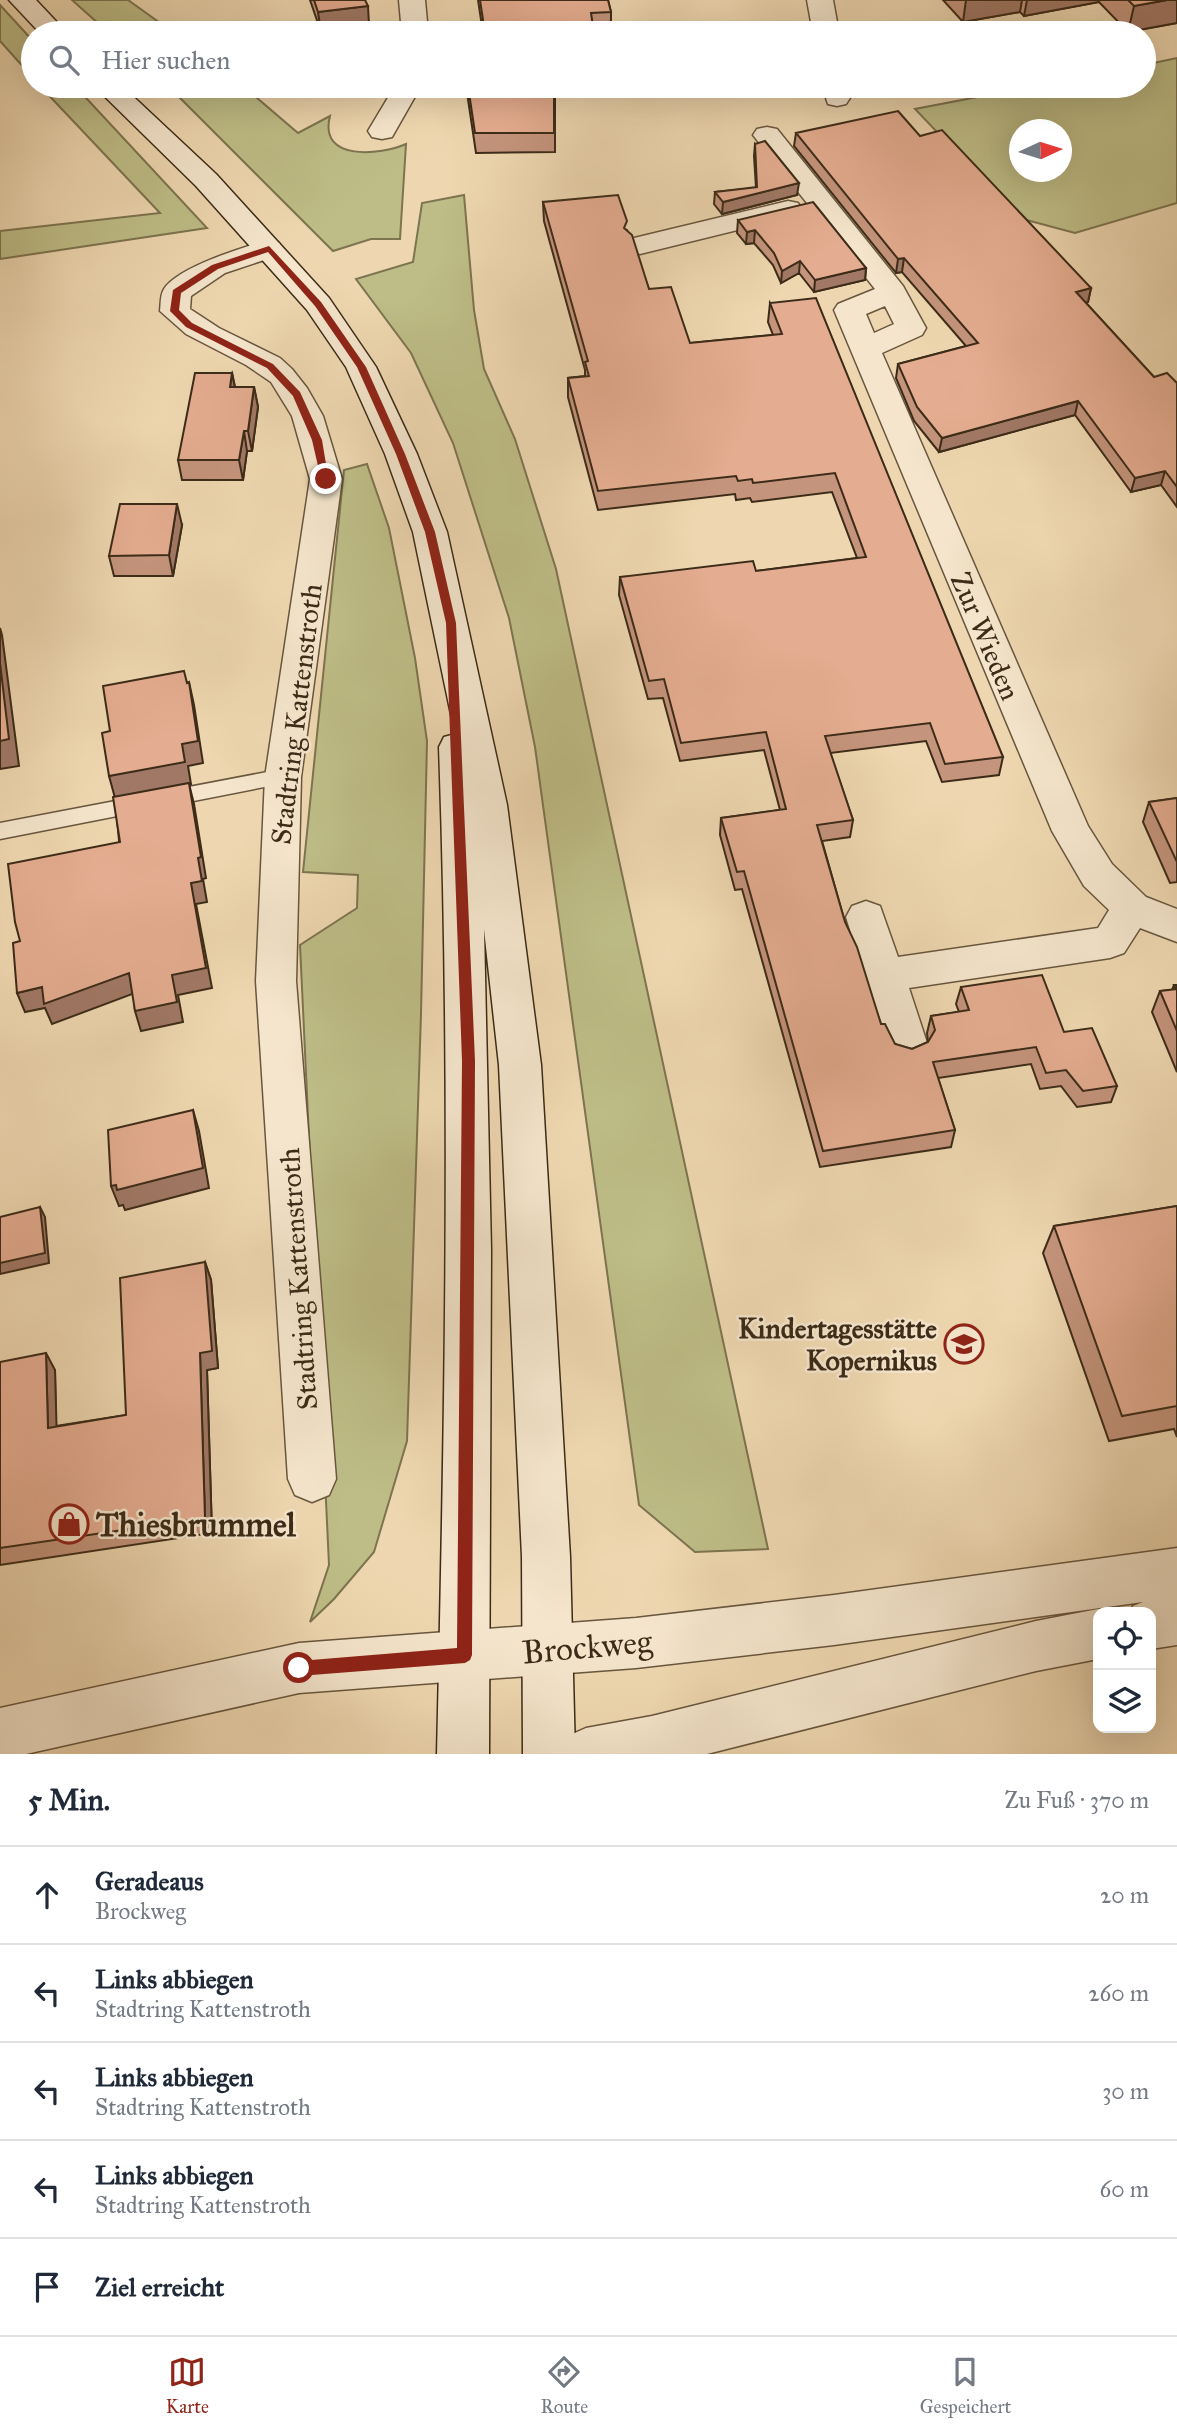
<!DOCTYPE html>
<html lang="de">
<meta charset="utf-8">
<style>
body{margin:0;font-family:"IM FELL Great Primer",serif;background:#f6f6f7;color:#1f2937}
.controls{position:absolute;right:21px;bottom:21px;display:grid;overflow:hidden;border-radius:14px;box-shadow:0 7px 28px #0002}
.controls button{width:63px;height:63px;display:grid;place-items:center;padding:0;border:0;border-bottom:2px solid #e0e1e3;background:#fff;color:#1f2937;font:35px sans-serif}
.compass{position:absolute;left:1009px;top:119px;width:63px;height:63px;border-radius:50%;background:#fff;box-shadow:0 7px 28px #0002;rotate:86deg}
.stop{position:absolute;width:21px;height:21px;margin:-16px;border:5px solid #8f2418;border-radius:50%;background:#fff}
.stop.end{background:#8f2418;border-color:#fff;box-shadow:0 2px 7px #0008}
.list{margin:0;padding:0;list-style:none}
h2{display:flex;justify-content:space-between;align-items:center;height:91px;margin:0;padding:0 28px;font-size:30px}
h2 small{font-size:23px;font-weight:400;color:#747a83}
.list li{display:grid;grid-template-columns:46px 1fr auto;gap:21px;align-items:center;box-sizing:border-box;height:98px;padding:0 28px;border-top:2px solid #e0e1e3}
.list b{display:block;font-size:26px;white-space:nowrap}
.list p{margin:0;font-size:23px;white-space:nowrap;color:#747a83}
.list em{font-size:23px;font-style:normal;color:#747a83}
.icon{flex:none;width:38px;height:38px;fill:none;stroke:currentColor;stroke-width:2;stroke-linecap:round;stroke-linejoin:round}
.map{position:relative;flex:none;width:1177px;height:1754px;overflow:hidden}
.search{position:absolute;background:#fff;box-shadow:0 7px 28px #0002;left:21px;right:21px;top:21px;height:77px;display:flex;align-items:center;gap:18px;box-sizing:border-box;padding:0 24px;border-radius:38px;color:#747a83;font-size:26px}
.sheet{height:581px;background:#fff}
nav{display:flex;justify-content:space-around;align-items:center;box-sizing:border-box;height:98px;border-top:2px solid #e0e1e3;background:#fff;font-size:19px;color:#747a83}
nav a{display:grid;justify-items:center;gap:4px}
nav .on{color:#8f2418}
.map>svg:first-child{display:block}
.green{fill:#bebd87;stroke:#7d7450;stroke-width:2;fill-rule:evenodd}
.lines{fill:none;stroke-linecap:round;stroke-linejoin:round}
.service-casing{stroke:#68563e;stroke-width:3}
.minor-casing{stroke:#68563e;stroke-width:3}
.tertiary-casing{stroke:#68563e;stroke-width:3}
.secondary-casing{stroke:#3c2b18;stroke-width:3}
.service{fill:#f4e5cc;fill-rule:evenodd}
.minor{fill:#f4e5cc;fill-rule:evenodd}
.tertiary{fill:#f4e5cc;fill-rule:evenodd}
.secondary{fill:#f4e5cc;fill-rule:evenodd}
.wall{fill:#c4947c;stroke:#3c2b18;stroke-width:2}
.shaded-wall{fill:#a07865;stroke:#3c2b18;stroke-width:2}
.building{fill:#e4ac90;stroke:#3c2b18;stroke-width:2}
.route{fill:#8f2418}
.labels{text-anchor:middle;stroke-width:5;stroke-linejoin:round;paint-order:stroke}
.street-label{font-size:28px;fill:#3c2b18;stroke:#f4e5cc}
.poi-label{font-size:28px;font-weight:bold;fill:#3c2b18;stroke:#f4e5cc;text-anchor:end}
.near-poi-label{font-size:33px;font-weight:bold;fill:#3c2b18;stroke:#f4e5cc;text-anchor:start}
.near-street-label{font-size:33px;fill:#3c2b18;stroke:#f4e5cc}
</style>
<div class="map">
<svg width="1177" height="1754" viewBox="0 0 1177 1754">
<rect width="100%" height="100%" fill="#eed7b0"/>
<filter id="stains"><feTurbulence type="fractalNoise" baseFrequency=".00286" numOctaves="4"/><feColorMatrix values="0 0 0 0 .2 0 0 0 0 .09 0 0 0 0 .02 0 0 0 .5 -.17"/></filter>
<radialGradient id="worn" r=".72"><stop offset=".6" stop-color="#630" stop-opacity="0"/><stop offset="1" stop-color="#630" stop-opacity=".3"/></radialGradient>
<path class="green" d="M 72,0 L 128,0 L 174,33 L 109,33 Z
M 0,5 L 33,41 L 33,78 L 0,41 Z
M 1177,58 L 1177,203 L 1075,233 L 1019,218 L 915,109 L 1035,86 L 1144,86 L 1144,65 ZM 1020,130 L 1062,130 L 1062,172 L 1020,172 Z
M 40,86 L 75,86 L 207,228 L 0,259 L 0,231 L 160,213 Z
M 168,86 L 243,86 L 298,133 L 330,116 C 318,162 381,155 406,144 L 400,239 L 371,239 L 333,251 Z
M 464,195 L 474,310 L 484,369 L 515,439 L 556,569 L 768,1549 L 695,1552 L 639,1505 L 535,747 L 509,618 L 453,443 L 411,353 L 356,279 L 413,262 L 422,203 Z
M 367,464 L 389,528 L 415,658 L 427,741 L 421,1014 L 407,1441 L 374,1552 L 334,1599 L 310,1622 L 329,1565 L 300,945 L 357,908 L 358,875 L 303,872 L 344,470 Z"/>
<g class="lines">
<g class="service-casing">
<path id="service" d="M 283,769 L 290,772 L 293,777 L 290,782 L 0,839 L 0,823 Z"/>
</g>
<g class="minor-casing">
<path id="minor" d="M 399,0 L 425,0 L 428,33 L 402,33 Z
M 807,0 L 833,0 L 839,33 L 813,33 Z
M 395,86 L 421,86 L 392,137 L 382,139 L 372,137 L 368,131 Z
M 822,86 L 848,86 L 850,98 L 846,104 L 837,106 L 828,104 Z
M 767,127 L 777,129 L 903,286 L 926,328 L 922,335 L 882,353 L 1088,826 L 1112,864 L 1146,897 L 1177,909 L 1177,942 L 1140,928 L 1124,953 L 1110,958 L 909,988 L 928,1046 L 922,1058 L 907,1063 L 892,1058 L 886,1046 L 846,917 L 852,906 L 866,901 L 880,906 L 898,957 L 1098,928 L 1109,910 L 1084,886 L 1052,831 L 834,310 L 838,304 L 875,289 L 753,135 L 757,129 ZM 885,306 L 894,324 L 874,333 L 866,314 Z
M 788,201 L 798,203 L 802,209 L 798,215 L 640,254 L 630,251 L 626,245 L 630,239 Z
M 269,240 L 279,243 L 283,249 L 279,255 L 225,273 L 191,296 L 190,309 L 219,328 L 280,358 L 292,369 L 307,388 L 323,416 L 342,479 L 301,777 L 296,981 L 336,1479 L 329,1495 L 312,1502 L 295,1495 L 288,1479 L 256,981 L 265,777 L 310,479 L 292,416 L 271,382 L 246,365 L 186,334 L 160,311 C 161,304 160,295 164,289 C 178,267 244,247 269,240 Z"/>
</g>
<g class="tertiary-casing">
<path id="tertiary" d="M 1177,1548 L 1177,1645 L 1151,1649 L 1151,1612 L 1131,1612 L 1133,1606 L 1143,1602 L 834,1645 L 636,1668 L 299,1693 L 26,1754 L 0,1754 L 0,1708 L 299,1643 L 636,1618 L 834,1595 Z
M 1098,1609 L 1106,1612 L 1098,1612 L 1098,1659 L 1036,1671 L 707,1754 L 560,1754 L 568,1736 L 586,1728 L 652,1716 L 1036,1621 Z"/>
</g>
<g class="secondary-casing">
<path id="secondary" d="M 9,0 L 36,0 L 67,33 L 40,33 Z
M 94,86 L 122,86 L 216,174 L 329,298 L 376,367 L 417,454 L 447,532 L 507,805 L 541,1065 L 570,1557 L 575,1754 L 523,1754 L 522,1557 L 499,1065 L 484,929 L 491,1250 L 489,1754 L 437,1754 C 445,1418 451,1083 439,747 L 444,737 L 455,734 L 413,532 L 385,454 L 346,367 L 307,310 L 196,186 Z"/>
</g>
<use href="#service" class="service"/>
<use href="#minor" class="minor"/>
<use href="#tertiary" class="tertiary"/>
<use href="#secondary" class="secondary"/>
</g>
<path class="wall" d="M 310,0 L 365,0 L 369,25 L 321,32 Z
M 478,0 L 608,0 L 611,12 L 611,31 L 594,32 L 594,33 L 483,33 Z
M 943,0 L 1177,0 L 1177,23 L 1128,32 L 1099,2 L 1024,16 L 1020,12 L 963,22 Z
M 466,86 L 555,86 L 555,152 L 476,153 Z
M 796,133 L 920,136 L 1091,288 L 1088,302 L 1086,303 L 1154,377 L 1177,383 L 1177,507 L 1161,485 L 1131,492 L 1075,415 L 939,452 L 914,421 L 896,378 L 898,364 L 966,346 L 902,272 L 896,273 L 794,146 Z
M 755,144 L 797,195 L 722,214 L 714,204 L 715,192 L 756,188 L 754,156 Z
M 543,202 L 627,230 L 649,289 L 690,343 L 773,335 L 768,322 L 770,303 L 1003,757 L 999,775 L 942,782 L 926,741 L 830,753 L 853,820 L 850,837 L 822,841 L 845,922 L 881,1024 L 895,1044 L 912,1049 L 928,1042 L 927,1033 L 931,1016 L 959,1012 L 956,1004 L 961,987 L 1064,1032 L 1117,1086 L 1111,1102 L 1077,1107 L 1061,1086 L 1040,1089 L 1031,1064 L 938,1078 L 955,1130 L 951,1147 L 820,1167 L 742,889 L 735,890 L 720,835 L 721,818 L 780,810 L 764,750 L 680,761 L 663,698 L 648,699 L 619,595 L 620,577 L 756,571 L 857,558 L 832,492 L 752,502 L 750,498 L 736,500 L 735,494 L 598,510 L 568,397 L 568,378 L 585,376 L 585,370 L 544,221 Z
M 738,220 L 866,268 L 865,280 L 814,292 L 799,273 L 781,283 L 773,265 L 754,243 L 746,244 L 737,233 Z
M 232,373 L 235,387 L 254,387 L 258,407 L 252,451 L 247,451 L 243,480 L 182,480 L 178,460 Z
M 182,525 L 173,576 L 114,576 L 109,556 Z
M 1177,798 L 1177,882 L 1170,883 L 1143,822 L 1149,802 Z
M 1174,985 L 1177,985 L 1177,1072 L 1152,1012 L 1160,991 L 1172,990 Z
M 1177,1206 L 1177,1437 L 1174,1429 L 1109,1441 L 1043,1253 L 1054,1226 Z
M 205,1262 L 211,1280 L 218,1368 L 207,1370 L 212,1533 L 0,1565 L 0,1362 L 55,1370 L 56,1426 L 126,1415 Z"/>
<path class="shaded-wall" d="M 966,0 L 1022,0 L 1020,12 L 963,22 Z
M 1027,0 L 1099,0 L 1099,2 L 1024,16 Z
M 1167,0 L 1177,0 L 1177,23 L 1128,32 L 1134,6 Z
M 368,6 L 369,25 L 321,32 L 318,12 Z
M 799,183 L 797,195 L 722,214 L 723,202 Z
M 755,230 L 754,243 L 746,244 L 747,232 Z
M 904,258 L 902,272 L 896,273 L 898,259 Z
M 800,261 L 799,273 L 781,283 L 782,271 Z
M 866,268 L 865,280 L 814,292 L 815,280 Z
M 1091,288 L 1088,302 L 1073,306 L 1076,292 Z
M 232,373 L 236,393 L 230,387 Z
M 254,387 L 258,407 L 252,451 L 248,431 Z
M 1078,401 L 1075,415 L 939,452 L 942,438 Z
M 244,431 L 247,451 L 243,480 L 239,460 Z
M 1165,471 L 1161,485 L 1131,492 L 1135,478 Z
M 177,504 L 182,525 L 173,576 L 169,555 Z
M 0,628 L 2,635 L 19,766 L 0,769 Z
M 189,682 L 194,705 L 203,763 L 188,766 L 191,784 L 189,784 L 194,804 L 206,878 L 203,879 L 207,902 L 196,904 L 212,988 L 178,995 L 183,1022 L 141,1031 L 135,1011 L 115,798 L 109,776 L 182,744 Z
M 129,973 L 135,993 L 52,1024 L 45,1008 L 25,1012 L 17,993 L 42,987 Z
M 193,1110 L 199,1131 L 209,1188 L 125,1210 L 123,1205 L 119,1206 L 111,1186 Z
M 40,1207 L 45,1217 L 49,1263 L 0,1274 L 0,1263 Z
M 205,1262 L 211,1280 L 218,1368 L 207,1370 L 212,1533 L 205,1518 L 200,1353 Z
M 46,1353 L 55,1370 L 57,1444 L 48,1428 Z"/>
<path class="building" d="M 314,0 L 365,0 L 368,6 L 318,12 Z
M 480,0 L 608,0 L 611,12 L 591,13 L 594,33 L 485,33 Z
M 1128,0 L 1167,0 L 1134,6 Z
M 468,86 L 554,86 L 554,133 L 475,133 Z
M 898,111 L 920,136 L 942,130 L 1091,288 L 1076,292 L 1154,377 L 1167,373 L 1177,383 L 1177,487 L 1165,471 L 1135,478 L 1078,401 L 942,438 L 917,407 L 898,364 L 978,343 L 904,258 L 898,259 L 796,133 Z
M 765,141 L 799,183 L 723,202 L 715,192 L 757,187 L 755,144 Z
M 618,195 L 627,221 L 624,228 L 632,235 L 649,289 L 671,287 L 690,343 L 782,334 L 770,303 L 816,298 L 1003,757 L 945,764 L 930,723 L 825,736 L 853,820 L 817,825 L 845,922 L 857,947 L 881,1024 L 885,1024 L 895,1044 L 912,1049 L 928,1042 L 935,1030 L 931,1016 L 969,1010 L 961,987 L 1042,975 L 1064,1032 L 1092,1028 L 1117,1086 L 1083,1091 L 1066,1070 L 1046,1073 L 1036,1047 L 933,1062 L 955,1130 L 823,1151 L 744,871 L 737,872 L 721,818 L 786,809 L 766,732 L 681,743 L 664,679 L 649,681 L 620,577 L 753,561 L 756,571 L 866,557 L 835,473 L 753,483 L 752,479 L 738,481 L 736,476 L 598,491 L 568,378 L 589,376 L 585,362 L 588,361 L 543,202 Z
M 813,202 L 866,268 L 815,280 L 800,261 L 782,271 L 774,253 L 755,230 L 747,232 L 738,220 Z
M 195,373 L 232,373 L 230,387 L 254,387 L 248,431 L 244,431 L 239,460 L 178,460 Z
M 120,504 L 177,504 L 169,555 L 109,556 Z
M 0,663 L 9,739 L 0,741 Z
M 184,671 L 187,683 L 189,682 L 198,741 L 182,744 L 185,762 L 109,776 L 102,733 L 110,731 L 103,686 Z
M 189,783 L 201,857 L 198,858 L 202,881 L 191,883 L 206,968 L 172,975 L 177,1002 L 135,1011 L 129,973 L 44,1004 L 42,987 L 17,993 L 13,943 L 20,941 L 15,922 L 8,864 L 120,842 L 113,797 Z
M 1177,798 L 1177,862 L 1149,802 Z
M 1174,985 L 1177,985 L 1177,1031 L 1160,991 L 1176,989 Z
M 193,1110 L 203,1168 L 117,1190 L 116,1185 L 111,1186 L 108,1130 Z
M 1177,1206 L 1177,1406 L 1122,1416 L 1054,1226 Z
M 40,1207 L 45,1253 L 0,1263 L 0,1217 Z
M 205,1262 L 212,1351 L 200,1353 L 205,1518 L 0,1548 L 0,1362 L 46,1353 L 48,1428 L 126,1415 L 120,1278 Z"/>
<path class="route" d="M 269,246 L 321,302 L 366,367 L 405,454 L 435,532 L 456,623 L 475,1061 L 472,1655 L 470,1660 L 465,1663 L 299,1676 L 294,1674 L 292,1668 L 294,1663 L 299,1661 L 457,1648 L 462,1061 L 446,623 L 425,532 L 396,454 L 357,367 L 315,306 L 268,252 L 218,269 L 181,293 L 179,310 L 192,323 L 273,364 L 300,392 L 322,440 L 329,482 L 321,479 L 312,440 L 293,396 L 267,368 L 186,327 L 170,311 L 173,290 L 212,265 Z"/>
<defs>
<g id="school-ring" transform="scale(2.0125)"><circle r="9.5" fill="#f4e5cc" stroke="#8f2418" stroke-width="1.5"/><path d="M0-5L7-2L0 1L-7-2ZM-4 1L0 2.5L4 1V4Q0 6-4 4Z" fill="#8f2418"/></g>
<g id="shop-ring" transform="scale(2.0125)"><circle r="9.5" fill="#f4e5cc" stroke="#8f2418" stroke-width="1.5"/><path d="M-5-2.5h2.3a2.7 3.5 0 0 1 5.4 0H5L5.5 6h-11ZM-1.5-2.5h3a1.5 2.3 0 0 0-3 0Z" fill="#8f2418"/></g>
</defs>
<g fill-rule="evenodd">
<use href="#school-ring" x="964" y="1344"/>
<use href="#shop-ring" x="69" y="1524"/>
</g>
<g class="labels">
<g class="street-label">
<text transform="translate(986 636) rotate(67)" y="10">Zur Wieden</text>
<text transform="translate(296 714) rotate(-83)" y="10">Stadtring Kattenstroth</text>
<text transform="translate(298 1279) rotate(-94)" y="10">Stadtring Kattenstroth</text>
</g>
<g class="poi-label">
<text x="937" y="1338">Kindertagesstätte<tspan x="937" dy="32">Kopernikus</tspan></text>
</g>
<g class="near-poi-label">
<text x="96" y="1536">Thiesbrummel</text>
</g>
<g class="near-street-label">
<text transform="translate(587 1646) rotate(-5)" y="12">Brockweg</text>
</g>
</g>
<rect width="100%" height="100%" filter="url(#stains)"/>
<rect width="100%" height="100%" fill="url(#worn)"/>
</svg>
<div class="controls">
<button><svg class="icon" aria-label="locate" viewBox="0 0 24 24"><circle cx="12" cy="12" r="6"/><path d="M12 2v4M12 18v4M2 12h4M18 12h4"/></svg></button>
<button><svg class="icon" aria-label="layers" viewBox="0 0 24 24"><path d="M12 4l9 5-9 5-9-5zM3 14l9 5 9-5"/></svg></button>
</div>
<svg class="compass" viewBox="-18 -18 36 36"><path d="M0-13l5 13h-10z" fill="#e53935"/><path d="M0 13l5-13h-10z" fill="#747a83"/></svg>
<div class="stop" style="left:299px;top:1668px"></div>
<div class="stop end" style="left:326px;top:479px"></div>
<div class="search"><svg class="icon" aria-label="search" viewBox="0 0 24 24"><circle cx="10" cy="10" r="6"/><path d="M15 15l6 6"/></svg>Hier suchen</div>
</div>
<section class="sheet">
<h2>5 Min.<small>Zu Fuß · 370 m</small></h2>
<ul class="list">
<li><svg class="icon" aria-label="ahead" viewBox="0 0 24 24"><path d="M12 20V5M6 11l6-6 6 6"/></svg><div><b>Geradeaus</b><p>Brockweg</p></div><em>20 m</em></li>
<li><svg class="icon" aria-label="left" viewBox="0 0 24 24"><path d="M17 20v-9H6M10 6l-5 5 5 5"/></svg><div><b>Links abbiegen</b><p>Stadtring Kattenstroth</p></div><em>260 m</em></li>
<li><svg class="icon" aria-label="left" viewBox="0 0 24 24"><path d="M17 20v-9H6M10 6l-5 5 5 5"/></svg><div><b>Links abbiegen</b><p>Stadtring Kattenstroth</p></div><em>30 m</em></li>
<li><svg class="icon" aria-label="left" viewBox="0 0 24 24"><path d="M17 20v-9H6M10 6l-5 5 5 5"/></svg><div><b>Links abbiegen</b><p>Stadtring Kattenstroth</p></div><em>60 m</em></li>
<li><svg class="icon" aria-label="arrive" viewBox="0 0 24 24"><path d="M6 21V4h12l-3 4 3 4H6"/></svg><div><b>Ziel erreicht</b></div></li>
</ul>
</section>
<nav>
<a class="on"><svg class="icon" aria-label="map" viewBox="0 0 24 24"><path d="M3 6l6-2 6 2 6-2v14l-6 2-6-2-6 2zM9 4v14M15 6v14"/></svg>Karte</a>
<a><svg class="icon" aria-label="directions" viewBox="0 0 24 24"><path d="M12 3l9 9-9 9-9-9zM9 14v-3h6M13 9l2 2-2 2"/></svg>Route</a>
<a><svg class="icon" aria-label="saved" viewBox="0 0 24 24"><path d="M7 4h10v16l-5-4-5 4z"/></svg>Gespeichert</a>
</nav>
